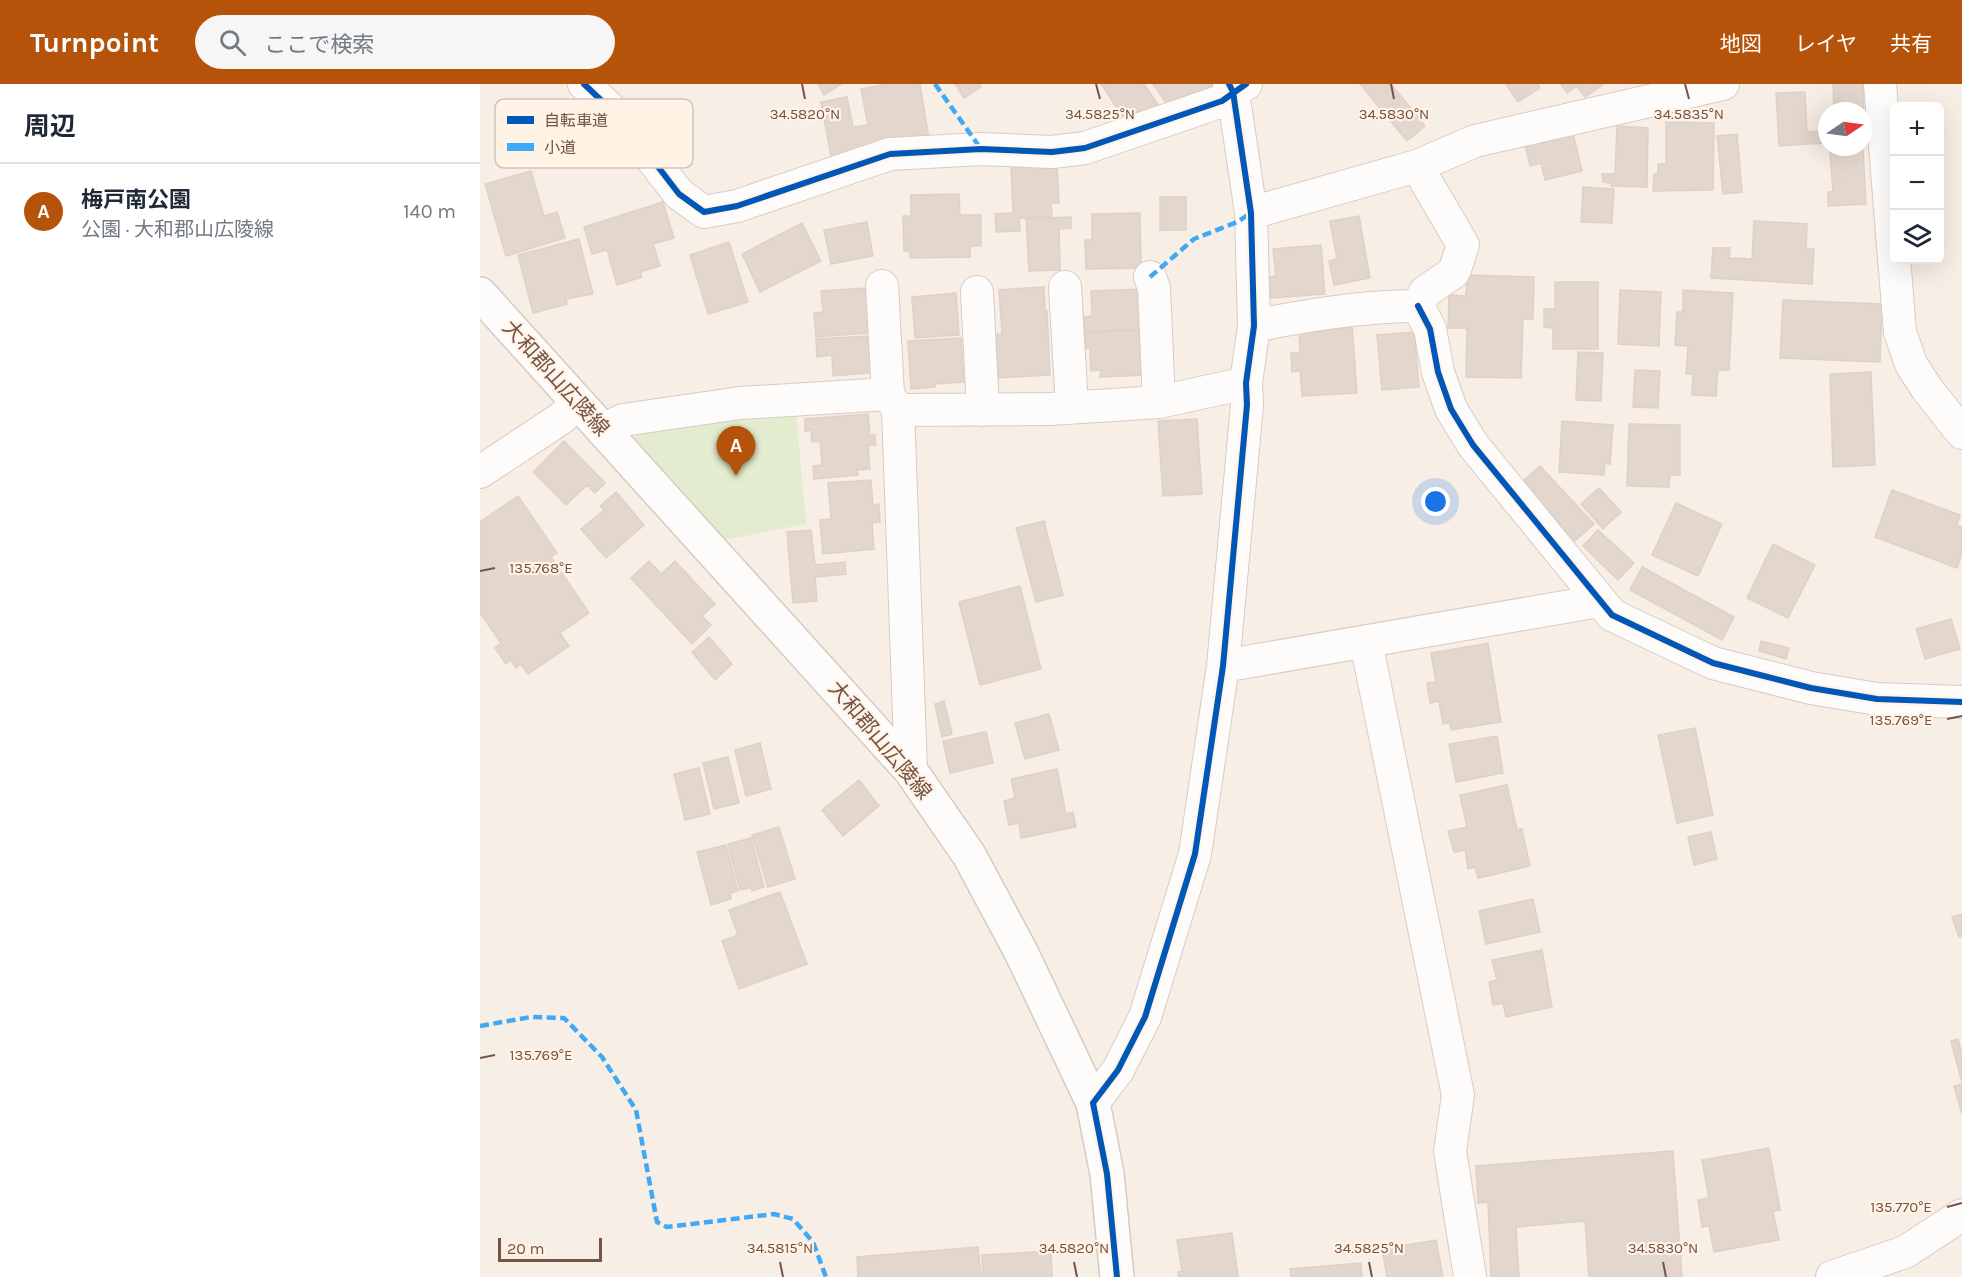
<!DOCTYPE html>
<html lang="ja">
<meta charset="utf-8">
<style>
body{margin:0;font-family:Karla,"Noto Sans JP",sans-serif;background:#f6f6f7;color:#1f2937}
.controls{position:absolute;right:18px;top:18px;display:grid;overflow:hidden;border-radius:9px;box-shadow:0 6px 24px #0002}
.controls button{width:54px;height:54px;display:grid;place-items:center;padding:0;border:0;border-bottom:2px solid #e0e1e3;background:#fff;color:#1f2937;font:30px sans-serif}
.compass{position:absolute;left:1338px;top:18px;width:54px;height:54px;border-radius:50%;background:#fff;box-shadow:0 6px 24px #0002;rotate:77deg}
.scale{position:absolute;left:18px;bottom:15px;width:104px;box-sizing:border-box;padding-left:6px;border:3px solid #755345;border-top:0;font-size:16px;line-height:21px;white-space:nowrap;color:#755345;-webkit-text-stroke:4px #fff3e6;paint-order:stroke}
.you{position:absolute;left:956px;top:418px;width:21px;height:21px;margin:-15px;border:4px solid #fff;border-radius:50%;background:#1a73e8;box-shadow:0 0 0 9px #1a73e833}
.badge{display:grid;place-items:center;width:39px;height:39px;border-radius:50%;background:#b45309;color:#fff;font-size:20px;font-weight:700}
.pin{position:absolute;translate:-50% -50px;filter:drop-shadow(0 2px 3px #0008)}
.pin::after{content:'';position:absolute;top:32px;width:21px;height:18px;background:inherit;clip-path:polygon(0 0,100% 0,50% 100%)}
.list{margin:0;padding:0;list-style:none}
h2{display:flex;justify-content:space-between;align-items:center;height:78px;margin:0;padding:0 24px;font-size:26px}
h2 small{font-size:20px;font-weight:400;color:#747a83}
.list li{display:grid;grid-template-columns:39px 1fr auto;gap:18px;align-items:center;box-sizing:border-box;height:96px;padding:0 24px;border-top:2px solid #e0e1e3}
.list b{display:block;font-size:22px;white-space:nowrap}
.list p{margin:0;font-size:20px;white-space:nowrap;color:#747a83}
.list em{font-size:20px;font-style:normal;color:#747a83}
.icon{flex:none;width:33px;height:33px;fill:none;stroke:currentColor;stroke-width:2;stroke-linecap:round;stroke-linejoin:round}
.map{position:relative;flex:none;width:1482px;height:1193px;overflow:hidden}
header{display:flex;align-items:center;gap:36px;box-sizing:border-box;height:84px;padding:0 30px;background:#b45309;color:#fff}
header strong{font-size:28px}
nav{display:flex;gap:33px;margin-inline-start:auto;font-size:21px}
.search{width:420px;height:54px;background:#f6f6f7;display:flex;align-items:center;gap:15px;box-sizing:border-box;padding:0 21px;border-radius:33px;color:#747a83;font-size:22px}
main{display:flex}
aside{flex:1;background:#fff}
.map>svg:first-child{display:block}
.green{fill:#e3ecce}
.building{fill:#e3d6cd;stroke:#e0d0c7;stroke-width:1.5}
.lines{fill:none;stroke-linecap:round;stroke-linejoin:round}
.minor-casing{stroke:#d8cbc4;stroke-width:34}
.secondary-casing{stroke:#d6cbc2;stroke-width:36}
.minor{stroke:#fefcfb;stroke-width:32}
.secondary{stroke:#fefcfb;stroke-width:33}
.quiet{stroke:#3fa9f5;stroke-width:4.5;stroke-dasharray:9 4.5;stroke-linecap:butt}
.cycleway-casing{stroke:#fff3e6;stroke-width:10}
.cycleway{stroke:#0057b8;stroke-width:6}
.ticks{fill:none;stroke:#755345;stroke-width:2}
.labels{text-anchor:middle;stroke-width:4.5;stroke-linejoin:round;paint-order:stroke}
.street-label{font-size:21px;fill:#755345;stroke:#fff3e6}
.key{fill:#fff3e6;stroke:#d6c3b6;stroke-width:1.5}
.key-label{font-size:16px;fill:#755345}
.ticks-label{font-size:15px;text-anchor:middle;fill:#755345;stroke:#fff3e6;stroke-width:4.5;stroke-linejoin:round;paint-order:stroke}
</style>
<header>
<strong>Turnpoint</strong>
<div class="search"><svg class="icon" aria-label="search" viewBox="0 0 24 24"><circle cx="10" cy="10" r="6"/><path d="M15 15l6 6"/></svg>ここで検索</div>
<nav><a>地図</a><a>レイヤ</a><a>共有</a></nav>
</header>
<main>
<aside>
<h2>周辺<small></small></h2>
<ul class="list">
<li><span class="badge">A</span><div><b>梅戸南公園</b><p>公園 · 大和郡山広陵線</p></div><em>140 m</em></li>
</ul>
</aside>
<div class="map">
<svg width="1482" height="1193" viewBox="0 0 1482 1193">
<rect width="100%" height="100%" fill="#f7eee5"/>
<path class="green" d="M 316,328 L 326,440 L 244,456 L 190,392 L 182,392 L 153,355 L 162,343 Z"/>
<path class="building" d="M 338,0 L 362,0 L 344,11 Z
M 407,0 L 440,0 L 449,55 L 351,72 L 341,18 L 367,13 L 373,43 L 388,41 L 381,5 Z
M 475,0 L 499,0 L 501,3 L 484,14 Z
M 621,0 L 664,0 L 679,22 L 649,42 Z
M 673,0 L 732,0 L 734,3 L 688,22 Z
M 880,0 L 911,0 L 945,42 L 927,57 Z
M 1026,0 L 1058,0 L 1060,4 L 1038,18 Z
M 1081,0 L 1124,0 L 1105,13 L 1097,2 L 1087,9 Z
M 1353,0 L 1383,0 L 1384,47 L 1383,27 L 1354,27 Z
M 1325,8 L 1327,48 L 1343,47 L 1344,59 L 1299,62 L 1296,9 Z
M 1186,38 L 1234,39 L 1233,106 L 1173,107 L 1174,90 L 1178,90 L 1178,80 L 1186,80 Z
M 1137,42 L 1168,44 L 1167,103 L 1131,102 L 1132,99 L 1123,98 L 1122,90 L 1135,90 Z
M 1093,49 L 1102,87 L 1065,96 L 1061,79 L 1050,82 L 1045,61 Z
M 1257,50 L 1262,108 L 1243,110 L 1237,52 Z
M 1383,66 L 1386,120 L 1348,122 L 1348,108 L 1353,108 L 1350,67 Z
M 577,80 L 579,119 L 571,119 L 572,133 L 539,134 L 540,147 L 516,148 L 515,130 L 533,129 L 531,82 Z
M 51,87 L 64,132 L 77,128 L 85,154 L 26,172 L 5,100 Z
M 1103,103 L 1134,105 L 1132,139 L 1101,138 Z
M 479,110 L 480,131 L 501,131 L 501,162 L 490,162 L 490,173 L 430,174 L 430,167 L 424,167 L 423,132 L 431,132 L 431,111 Z
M 680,113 L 706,113 L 706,146 L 680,146 Z
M 183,118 L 194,154 L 173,160 L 180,182 L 160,188 L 162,193 L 137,201 L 127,166 L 112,170 L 104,143 Z
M 660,129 L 661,184 L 606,185 L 605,156 L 612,156 L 612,130 Z
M 879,132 L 890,194 L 854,201 L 849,177 L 857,175 L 850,137 Z
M 591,133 L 591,144 L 579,145 L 580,186 L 549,187 L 546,135 Z
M 1274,137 L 1327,140 L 1326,165 L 1334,165 L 1332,200 L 1231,194 L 1233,164 L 1250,164 L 1249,174 L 1272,175 Z
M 387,138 L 393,172 L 351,180 L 344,146 Z
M 322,139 L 341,177 L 280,208 L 262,170 Z
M 99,155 L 113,210 L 86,215 L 87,220 L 53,229 L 38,171 Z
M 249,158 L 268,218 L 228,230 L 210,171 Z
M 841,161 L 845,210 L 790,214 L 789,193 L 796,192 L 793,165 Z
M 987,191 L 1054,193 L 1053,235 L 1043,235 L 1041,294 L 986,293 L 987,244 L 968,244 L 969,211 L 986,212 Z
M 1075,198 L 1118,198 L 1118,265 L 1073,265 L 1073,244 L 1064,243 L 1064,225 L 1075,225 Z
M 564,203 L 565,228 L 567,227 L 570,291 L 517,294 L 516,278 L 514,278 L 512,251 L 522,250 L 519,206 Z
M 387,204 L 388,249 L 336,253 L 334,229 L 343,228 L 341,207 Z
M 663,205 L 666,245 L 605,248 L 604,233 L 612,232 L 611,207 Z
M 1140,206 L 1181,208 L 1179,262 L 1138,260 Z
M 1203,206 L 1253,209 L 1249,286 L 1238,286 L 1236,312 L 1212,311 L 1213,290 L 1206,290 L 1208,262 L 1195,261 L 1197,228 L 1203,228 Z
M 476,209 L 479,251 L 435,254 L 432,213 Z
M 1303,216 L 1402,220 L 1400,278 L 1300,274 Z
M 872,241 L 877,309 L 822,312 L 820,287 L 812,288 L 811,269 L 820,269 L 819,245 Z
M 666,246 L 668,291 L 620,293 L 621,286 L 611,287 L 610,264 L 606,264 L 605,248 Z
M 934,248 L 939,303 L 902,306 L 897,251 Z
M 390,252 L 396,288 L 353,292 L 352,271 L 337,273 L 336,255 Z
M 481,254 L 484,298 L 455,300 L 455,303 L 431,305 L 428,257 Z
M 1098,268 L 1123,269 L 1121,317 L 1096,316 Z
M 1155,286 L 1180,287 L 1178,324 L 1153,323 Z
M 1391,288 L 1395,381 L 1353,383 L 1350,290 Z
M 388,330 L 390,351 L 395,351 L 396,361 L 388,361 L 390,385 L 377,386 L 378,391 L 334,395 L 333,382 L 342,381 L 340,357 L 332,358 L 331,346 L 325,347 L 325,335 Z
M 717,335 L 722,410 L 683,412 L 678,337 Z
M 1082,337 L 1133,341 L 1130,380 L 1125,379 L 1124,391 L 1079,388 Z
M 1149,340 L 1200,341 L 1200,391 L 1190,391 L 1189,403 L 1147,402 Z
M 84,357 L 125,399 L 115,409 L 107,401 L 86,421 L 53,388 Z
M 1060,382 L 1114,440 L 1095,457 L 1041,399 Z
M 391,396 L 393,421 L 399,420 L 400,438 L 392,439 L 394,465 L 343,470 L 340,436 L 351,435 L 348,399 Z
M 1119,404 L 1141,428 L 1123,445 L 1101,420 Z
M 1412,406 L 1480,431 L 1477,441 L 1482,443 L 1482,470 L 1477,484 L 1395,453 Z
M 136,408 L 164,441 L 126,474 L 101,445 L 124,426 L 120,422 Z
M 38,412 L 77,469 L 71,473 L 109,529 L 80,549 L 89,562 L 48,590 L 41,580 L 36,584 L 31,576 L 26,580 L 15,564 L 21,559 L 0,529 L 0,438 Z
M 1196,419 L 1242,440 L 1218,492 L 1172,471 Z
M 564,437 L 583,511 L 556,518 L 536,444 Z
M 331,446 L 335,481 L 365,478 L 366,490 L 335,493 L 337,517 L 313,519 L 307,448 Z
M 1118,446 L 1154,479 L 1138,496 L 1103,462 Z
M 1293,460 L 1335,481 L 1308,534 L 1267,514 Z
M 169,477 L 181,490 L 195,477 L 235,520 L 222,532 L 231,541 L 212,560 L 151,494 Z
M 1162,483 L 1254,533 L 1242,556 L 1150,506 Z
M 540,502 L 561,585 L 500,601 L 479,518 Z
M 1471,535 L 1480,565 L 1445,575 L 1436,545 Z
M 229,553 L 252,580 L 235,596 L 212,568 Z
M 1281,557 L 1309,564 L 1306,575 L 1279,567 Z
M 1008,559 L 1021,638 L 971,646 L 970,639 L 963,640 L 959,617 L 950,619 L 947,599 L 956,598 L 951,569 Z
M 464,617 L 472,650 L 462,653 L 455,620 Z
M 569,630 L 579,666 L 545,675 L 535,639 Z
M 1215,644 L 1233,731 L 1197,739 L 1178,651 Z
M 506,648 L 513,679 L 470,689 L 463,657 Z
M 1017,652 L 1023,689 L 976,698 L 969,660 Z
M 280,659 L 291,705 L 266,712 L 255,666 Z
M 248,673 L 259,719 L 234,725 L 223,679 Z
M 219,684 L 230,730 L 205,736 L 194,690 Z
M 577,685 L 586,730 L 593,728 L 596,743 L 541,754 L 539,739 L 529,741 L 524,717 L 535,714 L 531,695 Z
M 379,696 L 399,722 L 363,752 L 342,726 Z
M 1027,701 L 1037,746 L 1042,745 L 1050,782 L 998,794 L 995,783 L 988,785 L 985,766 L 974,768 L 968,747 L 987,743 L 980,711 Z
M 299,743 L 315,795 L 288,803 L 272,751 Z
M 1231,748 L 1237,775 L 1214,781 L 1208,753 Z
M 271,754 L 284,803 L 272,807 L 271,804 L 260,806 L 248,760 Z
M 246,761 L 258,807 L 250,809 L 251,815 L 231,821 L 217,768 Z
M 300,808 L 327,880 L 259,905 L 242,857 L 258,851 L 249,826 Z
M 1053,815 L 1060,848 L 1006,860 L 999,827 Z
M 1482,830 L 1482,852 L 1479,853 L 1472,833 Z
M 1062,866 L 1072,923 L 1026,933 L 1023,919 L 1013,921 L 1009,898 L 1017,896 L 1012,876 Z
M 1478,955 L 1482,971 L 1482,999 L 1471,957 Z
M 1482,1000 L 1482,1030 L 1474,1002 Z
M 1289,1064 L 1300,1126 L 1293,1127 L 1299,1156 L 1234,1168 L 1229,1142 L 1222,1143 L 1218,1116 L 1229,1114 L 1222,1076 Z
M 1193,1067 L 1202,1193 L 1109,1193 L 1105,1137 L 1036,1143 L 1039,1193 L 1011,1193 L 1008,1118 L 998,1119 L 996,1082 Z
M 752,1149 L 758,1193 L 699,1193 L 698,1188 L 702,1187 L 697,1156 Z
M 956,1156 L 963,1193 L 907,1193 L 902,1165 Z
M 498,1163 L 501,1193 L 378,1193 L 377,1173 Z
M 571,1167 L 572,1193 L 503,1193 L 502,1171 Z
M 881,1179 L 882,1193 L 811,1193 L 810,1185 Z"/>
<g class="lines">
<g class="minor-casing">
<path id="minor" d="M 104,0 L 142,36 L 199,110 L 224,128 L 257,122 L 410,70 L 501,65 L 572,68 L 605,64 L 742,17 L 766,0
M 1400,0 L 1420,248 L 1431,280 L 1447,305 L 1482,349
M 937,82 L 983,161 L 974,188 L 945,208 L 938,222
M 771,129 L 937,82 L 995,57 L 1243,0
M 670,193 L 674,204 L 679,318
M 402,202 L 408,310 L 418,326 L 431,687
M 585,203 L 592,323
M 497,208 L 503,326
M 938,222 L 950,245 L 958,288 L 971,325 L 993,361 L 1132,531 L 1233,579 L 1331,604 L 1397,615 L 1482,618
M 774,242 C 827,231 883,222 938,222
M 418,326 L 570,325 L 679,318 L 766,299
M 123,346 L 143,336 L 260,319 L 408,310
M 0,388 L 80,335 L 98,319
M 886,558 L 978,1011 L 970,1067 L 990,1193
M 743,582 L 1119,517
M 613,1019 L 638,986 L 665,933 L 715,770 L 743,582 L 767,321 L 766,299 L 774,242 L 771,129 L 753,8 L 749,0
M 1352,1193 L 1425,1168 L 1482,1131"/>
</g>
<g class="secondary-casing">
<path id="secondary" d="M 0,210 L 431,687 L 489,771 L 541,868 L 613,1019 L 627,1090 L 637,1193"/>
</g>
<use href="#minor" class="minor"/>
<use href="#secondary" class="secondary"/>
<path class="quiet" d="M 455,0 L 501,65
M 670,193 L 714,155 L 757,138 L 771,129
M 0,942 L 51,933 L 84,934 L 122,973 L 156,1026 L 177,1138 L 187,1143 L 294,1130 L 313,1135 L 333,1158 L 346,1193"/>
<g class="cycleway-casing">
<path id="cycleway" d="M 104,0 L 142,36 L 199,110 L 224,128 L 257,122 L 410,70 L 501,65 L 572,68 L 605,64 L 742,17 L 766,0
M 938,222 L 950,245 L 958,288 L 971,325 L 993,361 L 1132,531 L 1233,579 L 1331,604 L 1397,615 L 1482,618
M 637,1193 L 627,1090 L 613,1019 L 638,986 L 665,933 L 715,770 L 743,582 L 767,321 L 766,299 L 774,242 L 771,129 L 753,8 L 749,0"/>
</g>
<use href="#cycleway" class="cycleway"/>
</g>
<path class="ticks" d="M 322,0 L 325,15M 616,0 L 620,15M 911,0 L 914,15M 1205,0 L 1209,15M 0,487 L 15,484M 1467,635 L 1482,632M 0,974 L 15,971M 1467,1123 L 1482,1119M 300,1178 L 303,1193M 594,1178 L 597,1193M 889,1178 L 892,1193M 1183,1178 L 1186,1193"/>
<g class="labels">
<g class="street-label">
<text transform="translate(76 294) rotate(48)" y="7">大和郡山広陵線</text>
<text transform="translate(400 656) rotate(50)" y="7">大和郡山広陵線</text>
</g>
</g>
<rect x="15" y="15" width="198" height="69" rx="9" class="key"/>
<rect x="27" y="32" width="27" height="8" fill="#0057b8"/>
<rect x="27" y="59" width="27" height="8" fill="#3fa9f5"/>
<g class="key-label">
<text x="64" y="42">自転車道</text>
<text x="64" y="69">小道</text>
</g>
<g class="ticks-label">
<text x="325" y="35">34.5820°N</text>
<text x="620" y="35">34.5825°N</text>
<text x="914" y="35">34.5830°N</text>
<text x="1209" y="35">34.5835°N</text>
<text x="61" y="489">135.768°E</text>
<text x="1421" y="641">135.769°E</text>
<text x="61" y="976">135.769°E</text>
<text x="1421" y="1128">135.770°E</text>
<text x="300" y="1169">34.5815°N</text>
<text x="594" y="1169">34.5820°N</text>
<text x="889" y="1169">34.5825°N</text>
<text x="1183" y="1169">34.5830°N</text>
</g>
</svg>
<div class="controls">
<button>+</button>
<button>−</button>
<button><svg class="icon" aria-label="layers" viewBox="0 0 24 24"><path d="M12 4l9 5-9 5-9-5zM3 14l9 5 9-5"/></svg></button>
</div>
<svg class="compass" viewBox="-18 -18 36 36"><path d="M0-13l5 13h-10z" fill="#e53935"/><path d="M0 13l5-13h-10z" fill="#747a83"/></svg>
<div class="scale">20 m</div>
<div class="you"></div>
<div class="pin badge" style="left:256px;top:392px">A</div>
</div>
</main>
